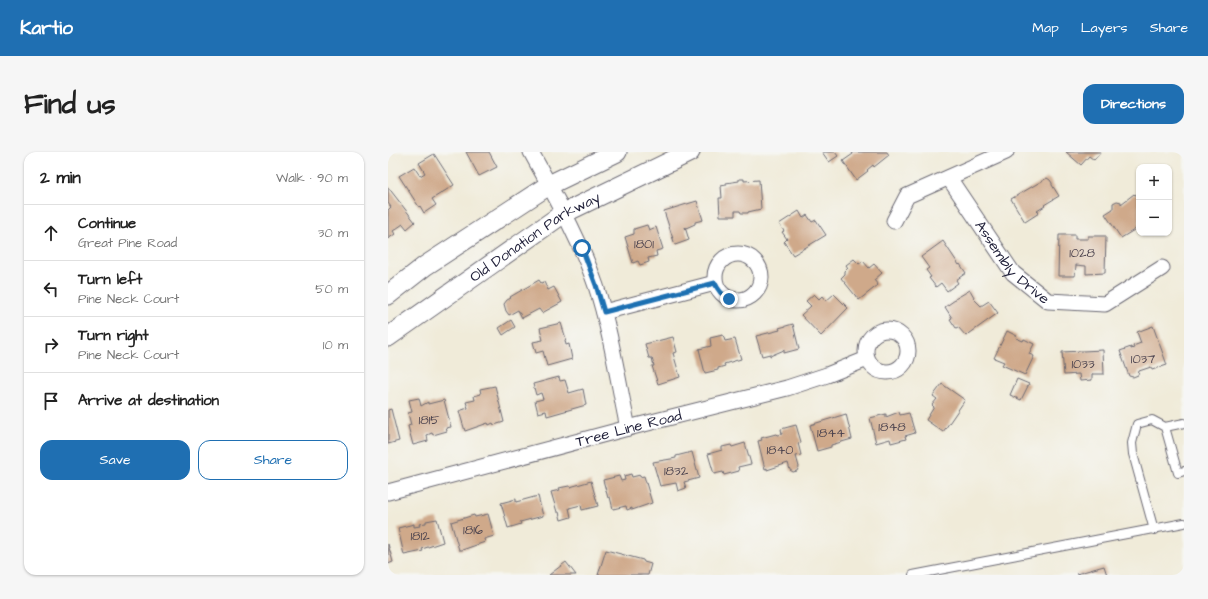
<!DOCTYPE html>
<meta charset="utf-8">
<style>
body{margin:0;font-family:"Architects Daughter",sans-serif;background:#f6f6f6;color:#222}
.controls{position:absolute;right:12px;top:12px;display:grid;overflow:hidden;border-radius:8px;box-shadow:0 1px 3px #0004}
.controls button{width:36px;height:36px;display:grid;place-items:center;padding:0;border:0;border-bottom:1px solid #e0e0e0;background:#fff;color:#222;font:20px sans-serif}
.stop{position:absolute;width:12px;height:12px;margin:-9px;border:3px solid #1f6fb2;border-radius:50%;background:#fff}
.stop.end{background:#1f6fb2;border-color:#fff;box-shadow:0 1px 4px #0008}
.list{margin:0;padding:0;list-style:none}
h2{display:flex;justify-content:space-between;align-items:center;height:52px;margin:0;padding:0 16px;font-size:17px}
h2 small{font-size:13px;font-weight:400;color:#767676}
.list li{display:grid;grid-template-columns:26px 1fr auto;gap:12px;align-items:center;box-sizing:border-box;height:56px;padding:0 16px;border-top:1px solid #e0e0e0}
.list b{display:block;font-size:15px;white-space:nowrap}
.list p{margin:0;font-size:13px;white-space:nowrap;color:#767676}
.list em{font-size:13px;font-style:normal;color:#767676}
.actions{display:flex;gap:8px;padding:12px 16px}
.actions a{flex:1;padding:9px 0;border:1px solid #1f6fb2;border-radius:12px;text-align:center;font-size:14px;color:#1f6fb2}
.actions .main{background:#1f6fb2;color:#fff}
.icon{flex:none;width:22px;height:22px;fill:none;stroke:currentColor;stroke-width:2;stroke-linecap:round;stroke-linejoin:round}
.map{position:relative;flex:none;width:796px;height:423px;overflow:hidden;border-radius:12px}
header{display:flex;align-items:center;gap:24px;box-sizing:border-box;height:56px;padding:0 20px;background:#1f6fb2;color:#fff}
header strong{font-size:19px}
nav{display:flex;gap:22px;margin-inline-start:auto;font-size:14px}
.intro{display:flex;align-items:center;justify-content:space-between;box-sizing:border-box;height:96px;padding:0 24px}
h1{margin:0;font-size:28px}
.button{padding:10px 18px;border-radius:12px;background:#1f6fb2;color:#fff;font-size:14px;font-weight:700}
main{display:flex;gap:24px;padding:0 24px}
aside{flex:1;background:#fff;border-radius:12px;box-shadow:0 1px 3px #0004}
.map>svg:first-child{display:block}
.building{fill:#cfa98a}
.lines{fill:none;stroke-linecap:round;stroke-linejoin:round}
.service-casing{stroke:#6a6872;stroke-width:10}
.minor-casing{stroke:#6a6872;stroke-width:17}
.tertiary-casing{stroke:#6a6872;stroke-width:21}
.service{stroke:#fff;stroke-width:8}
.minor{stroke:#fff;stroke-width:15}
.tertiary{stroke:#fff;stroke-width:19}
.route{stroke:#1f6fb2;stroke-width:5}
.labels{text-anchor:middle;stroke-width:3;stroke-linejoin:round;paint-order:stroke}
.number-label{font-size:13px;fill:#4d444f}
.street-label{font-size:15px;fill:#22223b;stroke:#f6f6f2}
</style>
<header>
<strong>Kartio</strong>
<nav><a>Map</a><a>Layers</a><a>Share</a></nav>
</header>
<div class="intro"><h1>Find us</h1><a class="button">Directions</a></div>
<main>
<aside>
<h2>2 min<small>Walk · 90 m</small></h2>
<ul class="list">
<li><svg class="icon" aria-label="ahead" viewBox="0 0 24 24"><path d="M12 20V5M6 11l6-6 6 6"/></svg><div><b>Continue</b><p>Great Pine Road</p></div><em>30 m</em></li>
<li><svg class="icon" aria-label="left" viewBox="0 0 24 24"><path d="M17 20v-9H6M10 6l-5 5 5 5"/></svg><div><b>Turn left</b><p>Pine Neck Court</p></div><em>50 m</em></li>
<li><svg class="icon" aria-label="right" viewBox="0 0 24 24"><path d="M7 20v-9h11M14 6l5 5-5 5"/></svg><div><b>Turn right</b><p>Pine Neck Court</p></div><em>10 m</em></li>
<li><svg class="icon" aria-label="arrive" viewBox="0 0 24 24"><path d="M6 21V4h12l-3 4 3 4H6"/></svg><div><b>Arrive at destination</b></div></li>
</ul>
<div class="actions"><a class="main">Save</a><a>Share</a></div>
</aside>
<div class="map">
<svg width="796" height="423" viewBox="0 0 796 423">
<rect width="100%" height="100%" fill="#f6f6f2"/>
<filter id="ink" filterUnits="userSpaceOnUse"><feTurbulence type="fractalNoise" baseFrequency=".025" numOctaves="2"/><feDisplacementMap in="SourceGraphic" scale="8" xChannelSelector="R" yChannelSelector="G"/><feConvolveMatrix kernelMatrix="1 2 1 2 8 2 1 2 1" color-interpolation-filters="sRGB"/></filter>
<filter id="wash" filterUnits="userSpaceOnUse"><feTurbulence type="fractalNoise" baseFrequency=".012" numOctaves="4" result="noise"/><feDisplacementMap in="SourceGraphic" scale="16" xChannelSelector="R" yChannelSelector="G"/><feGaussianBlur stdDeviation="0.9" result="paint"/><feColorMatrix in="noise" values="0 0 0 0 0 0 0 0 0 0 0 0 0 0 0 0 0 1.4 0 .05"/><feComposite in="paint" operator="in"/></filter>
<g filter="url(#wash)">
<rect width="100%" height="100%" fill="#f0ebd9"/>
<g id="blocks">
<path class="building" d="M 78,0 L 101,0 L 109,15 L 91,24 Z
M 434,0 L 447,0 L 450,4 L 441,10 Z
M 464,0 L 499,0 L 501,3 L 486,15 L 485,13 L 479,18 L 480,19 L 468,28 L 455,9 L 465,2 Z
M 678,0 L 713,0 L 706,8 L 701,4 L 693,13 Z
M 46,2 L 66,33 L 44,47 L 48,53 L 36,61 L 32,54 L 31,55 L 11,24 L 26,15 L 32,24 L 37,21 L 31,11 Z
M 659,26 L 662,28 L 664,31 L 664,33 L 671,44 L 656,53 L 657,54 L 649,59 L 651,61 L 637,70 L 623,47 Z
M 351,27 L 356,27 L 356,29 L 371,28 L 373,57 L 360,60 L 360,61 L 353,61 L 352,59 L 347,59 L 347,64 L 332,64 L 331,46 L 334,46 L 333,34 L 338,33 L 338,31 L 351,29 Z
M 0,35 L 27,70 L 19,77 L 15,72 L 5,79 L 7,82 L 0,87 L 0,58 L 3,55 L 0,51 Z
M 751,41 L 751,75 L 733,86 L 717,62 L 725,57 L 725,51 L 729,49 L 733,50 L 733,52 L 746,42 L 747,43 Z
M 309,49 L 315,68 L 307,70 L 307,72 L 298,76 L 297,75 L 301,88 L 287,93 L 276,59 Z
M 411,59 L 415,66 L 419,63 L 424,70 L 428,68 L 438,83 L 405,103 L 396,90 L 399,87 L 394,80 L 396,79 L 391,72 Z
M 259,73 L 261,78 L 268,75 L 275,97 L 268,99 L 269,104 L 260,106 L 261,110 L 252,113 L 250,109 L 245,111 L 237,85 L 246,82 L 246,77 Z
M 671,83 L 687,83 L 687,87 L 700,87 L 700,84 L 718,84 L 717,121 L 698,122 L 698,114 L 688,113 L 687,124 L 670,124 Z
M 555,89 L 571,113 L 572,112 L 578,121 L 568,128 L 570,131 L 559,139 L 553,131 L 548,135 L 541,126 L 543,125 L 538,118 L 541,116 L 533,105 Z
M 466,107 L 471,112 L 475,109 L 481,116 L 486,112 L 494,121 L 486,128 L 490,133 L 471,148 L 453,126 L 457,122 L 457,119 L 460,116 L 458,113 Z
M 151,128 L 153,131 L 156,130 L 160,138 L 166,135 L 174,150 L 154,161 L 151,157 L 134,166 L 130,158 L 121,163 L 118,159 L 116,152 L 119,148 L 123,146 L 122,145 Z
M 582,138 L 586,145 L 585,146 L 593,154 L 601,149 L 610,161 L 578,184 L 570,175 L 568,176 L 562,167 L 564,166 L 557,155 L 567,148 L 567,147 Z
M 426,142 L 431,147 L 434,144 L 438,149 L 446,142 L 460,156 L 433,184 L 413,163 L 423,154 L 418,149 Z
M 123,168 L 127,175 L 115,183 L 111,176 Z
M 173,171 L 178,187 L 177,188 L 178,193 L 181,192 L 184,207 L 159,214 L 155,199 L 148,201 L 145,190 L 155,188 L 152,176 Z
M 405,172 L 411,197 L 396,201 L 396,198 L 382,204 L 382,202 L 374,204 L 368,184 L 392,178 L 391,176 Z
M 765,174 L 779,213 L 764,218 L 763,215 L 751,219 L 750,223 L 745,225 L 741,224 L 732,199 L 743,195 L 743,197 L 746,196 L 745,194 L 753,191 L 749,180 Z
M 619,179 L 629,184 L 628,186 L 635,189 L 636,187 L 646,192 L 641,202 L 646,204 L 637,223 L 614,213 L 616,210 L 606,206 Z
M 335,183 L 337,189 L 347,187 L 353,207 L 336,212 L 337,214 L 330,216 L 330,218 L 317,221 L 311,197 L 323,194 L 322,186 Z
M 285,185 L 289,200 L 285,201 L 292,225 L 270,232 L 264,214 L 266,214 L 264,206 L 261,206 L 257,192 Z
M 715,198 L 716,222 L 704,222 L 704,228 L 692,229 L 691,222 L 676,223 L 674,200 Z
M 171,225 L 172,229 L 177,228 L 181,241 L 195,237 L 198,253 L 159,264 L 158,259 L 150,261 L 147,249 L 155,247 L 153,241 L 148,243 L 145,232 Z
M 629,227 L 641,232 L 633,248 L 622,243 Z
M 554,232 L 577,248 L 555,280 L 538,268 L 546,255 L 544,253 L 549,247 L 545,244 Z
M 107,234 L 116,270 L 106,273 L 105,271 L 101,273 L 100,271 L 77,279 L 71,259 L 80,256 L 78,250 L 87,248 L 86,244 L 93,242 L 92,237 Z
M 31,246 L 33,254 L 40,250 L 40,252 L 56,248 L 63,275 L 58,276 L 59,279 L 45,283 L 44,281 L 39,283 L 40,289 L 25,293 L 20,274 L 23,273 L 20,261 L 24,260 L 21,248 Z
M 3,257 L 11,289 L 0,292 L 0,258 Z
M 511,260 L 512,263 L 521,261 L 527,281 L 517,284 L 518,287 L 503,291 L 502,287 L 488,291 L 482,266 L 498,262 L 498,265 Z
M 458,262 L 464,287 L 443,293 L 443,295 L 429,299 L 422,273 Z
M 408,273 L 413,290 L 410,291 L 413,303 L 408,304 L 411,315 L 409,319 L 405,320 L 402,318 L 400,311 L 379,318 L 379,316 L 377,317 L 370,289 L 374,288 L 373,286 L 388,282 L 389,283 L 394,282 L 393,277 Z
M 357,291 L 363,312 L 350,315 L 351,319 L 336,323 L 335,320 L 326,322 L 320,302 L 334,298 L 334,295 L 343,293 L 344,295 Z
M 304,300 L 311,326 L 296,330 L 298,336 L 290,339 L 288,331 L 272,334 L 265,310 L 283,307 L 288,306 L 288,304 Z
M 243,322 L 244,325 L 252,323 L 252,325 L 256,324 L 264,351 L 244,358 L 244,356 L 239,358 L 238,354 L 225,357 L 222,345 L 220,346 L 215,328 L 231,324 L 233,329 L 237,328 L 236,324 Z
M 203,329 L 210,354 L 194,358 L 193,353 L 181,356 L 183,365 L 173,368 L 171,360 L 169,360 L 163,340 L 172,338 L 171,336 L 181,334 L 182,335 Z
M 150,344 L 155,364 L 132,370 L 133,372 L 120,376 L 113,351 L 128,347 L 128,350 Z
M 100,362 L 106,384 L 96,387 L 97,390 L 74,398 L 71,398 L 63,370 L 86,363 L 87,365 Z
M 49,367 L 55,390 L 34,397 L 35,399 L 16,403 L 10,376 L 26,372 L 26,375 L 32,374 L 31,372 L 38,371 L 38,369 Z
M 0,392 L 5,410 L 0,412 Z
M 218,398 L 255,408 L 256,410 L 263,412 L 260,423 L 210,423 Z
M 178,410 L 188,423 L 161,423 Z
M 716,414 L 719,423 L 689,423 L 688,422 Z"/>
</g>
</g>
<g filter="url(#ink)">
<use href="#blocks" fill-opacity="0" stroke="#6a6872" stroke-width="1"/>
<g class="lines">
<g class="service-casing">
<path id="service" d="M 796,271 L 777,275 L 790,321 L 796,319
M 766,378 L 745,302 L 744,291 L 749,272 L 764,268 L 777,275
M 525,423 L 796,371"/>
</g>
<g class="minor-casing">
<g id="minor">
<path d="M 143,0 C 167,44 192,87 208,134 C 223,180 230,229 240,276"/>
<path id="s1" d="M 561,26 L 625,121 L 660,149 L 717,152 L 774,116"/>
<path d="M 506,69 L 519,44 L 618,0"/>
<circle cx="350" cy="125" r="23"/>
<path d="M 216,160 L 327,131"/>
<circle cx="499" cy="199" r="21"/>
<path id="s2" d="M 0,340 L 240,276 L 399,236 L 439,223 L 479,207"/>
</g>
</g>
<g class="tertiary-casing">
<g id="tertiary">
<path d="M 0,143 L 37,114 L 161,33 L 229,0"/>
<path id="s3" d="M 0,185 L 176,61 L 302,0"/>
</g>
</g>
<use href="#service" class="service"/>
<use href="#minor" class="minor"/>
<use href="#tertiary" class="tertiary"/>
</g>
</g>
<g class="lines" filter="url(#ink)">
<path class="route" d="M 194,96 L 208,133 L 216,160 L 327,131 C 330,139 334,143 341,147"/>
</g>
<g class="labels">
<g class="number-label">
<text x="256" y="96">1801</text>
<text x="694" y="105">1028</text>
<text x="755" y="211">1037</text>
<text x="695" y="216">1033</text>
<text x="41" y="272">1815</text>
<text x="504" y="279">1848</text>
<text x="443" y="285">1844</text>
<text x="392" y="302">1840</text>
<text x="288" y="323">1832</text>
<text x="85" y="382">1816</text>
<text x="32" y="388">1812</text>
</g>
<g class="street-label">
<text dy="5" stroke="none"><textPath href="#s3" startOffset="178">Old Donation Parkway</textPath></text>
<text dy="5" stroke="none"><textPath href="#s1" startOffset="106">Assembly Drive</textPath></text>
<text dy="5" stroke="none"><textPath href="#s2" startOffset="249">Tree Line Road</textPath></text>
</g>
</g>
</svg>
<div class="controls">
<button>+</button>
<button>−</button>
</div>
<div class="stop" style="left:194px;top:96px"></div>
<div class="stop end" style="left:341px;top:147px"></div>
</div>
</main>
